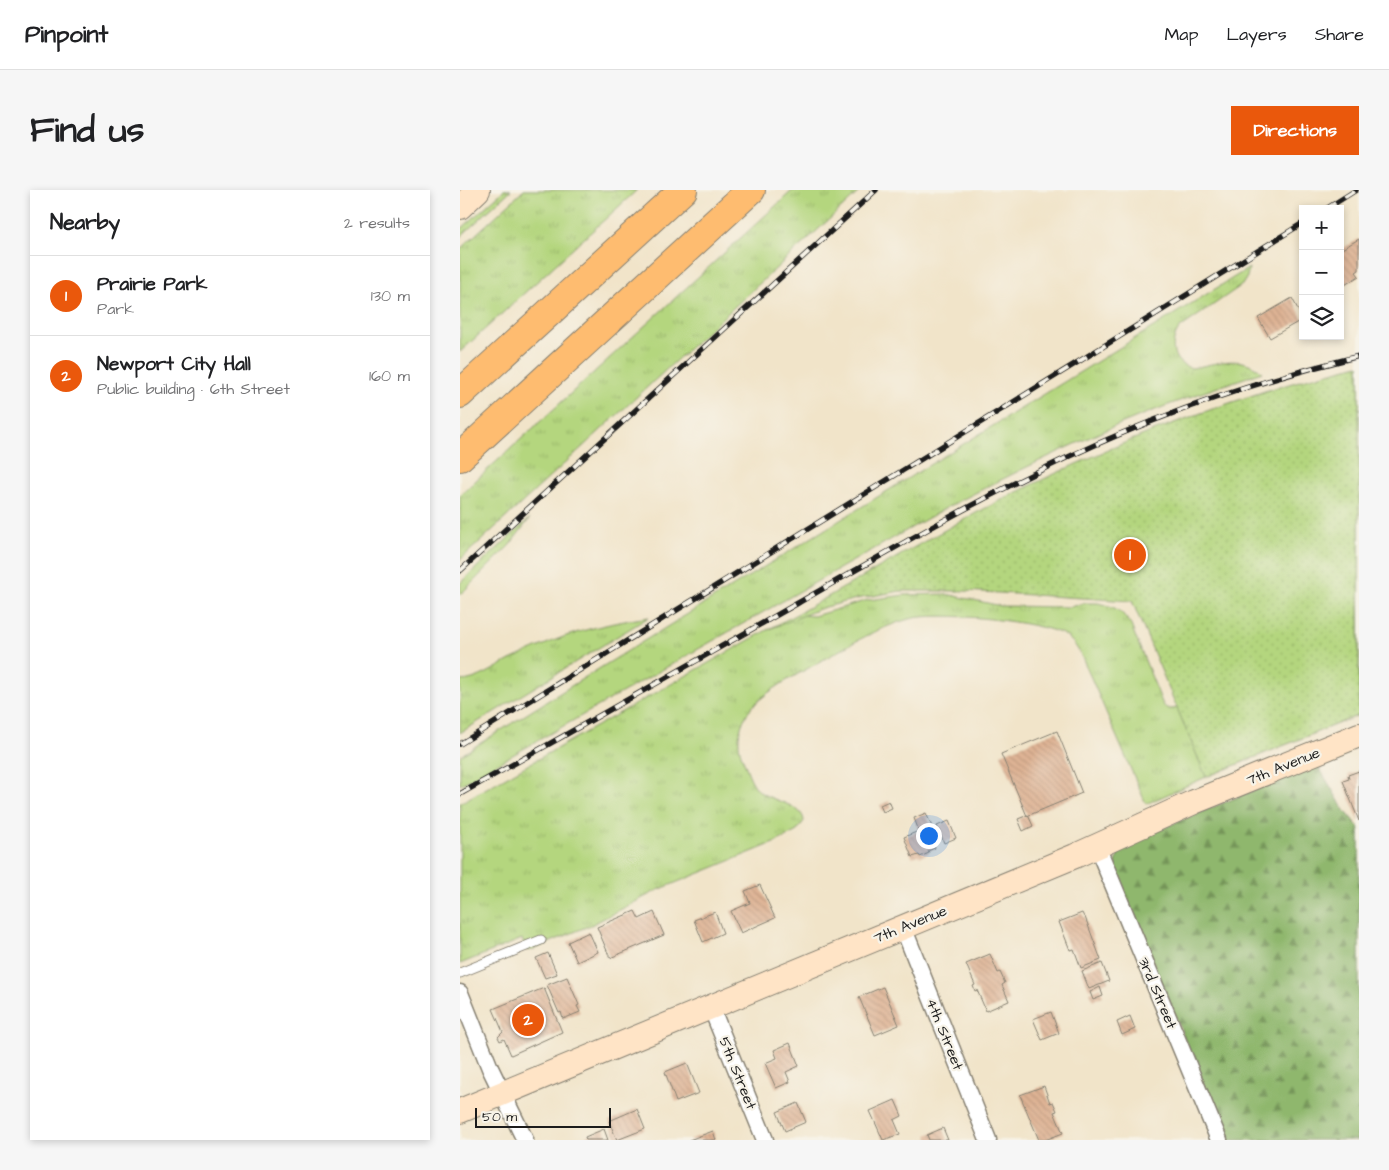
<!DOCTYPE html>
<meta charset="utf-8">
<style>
body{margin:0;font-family:"Architects Daughter",sans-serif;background:#f6f6f6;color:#202124}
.controls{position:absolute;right:15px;top:15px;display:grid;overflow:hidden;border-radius:0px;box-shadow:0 2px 8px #0003}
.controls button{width:45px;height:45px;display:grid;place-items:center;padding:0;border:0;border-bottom:1px solid #e0e0e0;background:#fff;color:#202124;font:25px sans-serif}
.scale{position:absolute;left:15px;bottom:12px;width:136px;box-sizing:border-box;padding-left:5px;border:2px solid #1c1c1c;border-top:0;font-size:14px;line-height:18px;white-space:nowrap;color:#1c1c1c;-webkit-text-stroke:4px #f7f3e8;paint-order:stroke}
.you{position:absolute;left:468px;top:645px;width:18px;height:18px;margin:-12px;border:4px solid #fff;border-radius:50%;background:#1a73e8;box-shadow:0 0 0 8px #1a73e833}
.badge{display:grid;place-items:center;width:32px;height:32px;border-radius:50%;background:#ea580c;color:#fff;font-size:16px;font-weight:700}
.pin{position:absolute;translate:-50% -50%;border:2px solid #fff;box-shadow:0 1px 5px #0006}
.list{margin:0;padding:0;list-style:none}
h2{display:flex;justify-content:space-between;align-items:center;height:65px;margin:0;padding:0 20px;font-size:21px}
h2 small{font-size:16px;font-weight:400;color:#757577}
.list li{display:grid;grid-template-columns:32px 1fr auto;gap:15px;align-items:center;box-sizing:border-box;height:80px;padding:0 20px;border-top:1px solid #e0e0e0}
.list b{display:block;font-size:19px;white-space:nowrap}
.list p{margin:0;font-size:16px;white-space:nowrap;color:#757577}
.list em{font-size:16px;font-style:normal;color:#757577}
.icon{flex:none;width:28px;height:28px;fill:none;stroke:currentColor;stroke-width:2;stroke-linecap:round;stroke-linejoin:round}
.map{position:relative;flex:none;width:899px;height:950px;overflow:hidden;border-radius:0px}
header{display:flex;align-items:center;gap:30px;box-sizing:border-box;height:70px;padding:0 25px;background:#fff;border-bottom:1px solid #e0e0e0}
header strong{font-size:24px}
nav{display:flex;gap:28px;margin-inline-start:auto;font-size:18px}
.intro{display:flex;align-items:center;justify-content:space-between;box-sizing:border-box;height:120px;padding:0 30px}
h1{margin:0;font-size:35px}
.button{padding:12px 22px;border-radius:0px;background:#ea580c;color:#fff;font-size:18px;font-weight:700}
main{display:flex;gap:30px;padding:0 30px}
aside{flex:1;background:#fff;border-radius:0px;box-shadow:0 2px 8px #0003}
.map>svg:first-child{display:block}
.grass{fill:url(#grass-tufts);stroke:#68794d}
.forest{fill:url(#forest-firs);stroke:#566a44}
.park{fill:url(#park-dots);stroke:#68794d}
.building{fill:url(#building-back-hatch)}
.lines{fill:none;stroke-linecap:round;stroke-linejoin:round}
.lane-casing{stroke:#868072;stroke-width:11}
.street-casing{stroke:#868072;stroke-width:19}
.secondary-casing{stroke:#868072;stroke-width:26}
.highway-casing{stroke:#868072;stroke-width:30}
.lane{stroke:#fff;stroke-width:9}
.street{stroke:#fff;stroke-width:16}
.secondary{stroke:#ffe4c6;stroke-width:24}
.highway{stroke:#febc70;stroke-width:28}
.rail-casing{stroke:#1c1c1c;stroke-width:5.5}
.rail{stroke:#f7f3e8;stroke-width:4;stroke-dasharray:11;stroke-linecap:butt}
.labels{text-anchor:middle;stroke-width:4.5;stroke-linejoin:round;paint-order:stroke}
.street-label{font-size:15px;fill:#1c1c1c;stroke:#f7f3e8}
</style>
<header>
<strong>Pinpoint</strong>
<nav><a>Map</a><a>Layers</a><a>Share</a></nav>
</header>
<div class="intro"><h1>Find us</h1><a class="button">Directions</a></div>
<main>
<aside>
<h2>Nearby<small>2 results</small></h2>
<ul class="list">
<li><span class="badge">1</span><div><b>Prairie Park</b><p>Park</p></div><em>130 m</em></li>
<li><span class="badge">2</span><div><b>Newport City Hall</b><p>Public building · 6th Street</p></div><em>160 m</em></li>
</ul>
</aside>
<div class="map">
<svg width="899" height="950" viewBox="0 0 899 950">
<defs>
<pattern id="grass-tufts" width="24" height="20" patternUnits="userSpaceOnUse" patternTransform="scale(1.25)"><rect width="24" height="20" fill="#b4d67e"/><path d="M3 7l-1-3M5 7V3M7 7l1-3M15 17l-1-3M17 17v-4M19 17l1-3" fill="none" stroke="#9ab76c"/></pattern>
<pattern id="forest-firs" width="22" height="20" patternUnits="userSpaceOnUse" patternTransform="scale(1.25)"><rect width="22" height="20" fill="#8fb76d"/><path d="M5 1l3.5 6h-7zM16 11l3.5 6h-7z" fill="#749459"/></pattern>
<pattern id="park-dots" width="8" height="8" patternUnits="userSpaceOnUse" patternTransform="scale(1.25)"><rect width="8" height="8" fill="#b4d67e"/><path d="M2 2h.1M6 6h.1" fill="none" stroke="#9ab76c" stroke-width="1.8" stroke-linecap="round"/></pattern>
<pattern id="building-back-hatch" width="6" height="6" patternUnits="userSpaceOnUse" patternTransform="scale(1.25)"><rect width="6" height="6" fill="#deb394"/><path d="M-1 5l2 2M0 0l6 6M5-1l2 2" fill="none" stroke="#be997f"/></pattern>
</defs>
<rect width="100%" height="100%" fill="#f7f3e8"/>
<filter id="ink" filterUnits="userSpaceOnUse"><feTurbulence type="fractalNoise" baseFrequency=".02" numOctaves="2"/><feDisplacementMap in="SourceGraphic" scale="10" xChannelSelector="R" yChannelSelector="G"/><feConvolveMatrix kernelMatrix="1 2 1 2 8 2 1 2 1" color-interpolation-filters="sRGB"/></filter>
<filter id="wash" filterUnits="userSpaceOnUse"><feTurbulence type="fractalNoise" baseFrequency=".0096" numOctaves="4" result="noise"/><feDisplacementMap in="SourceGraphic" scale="20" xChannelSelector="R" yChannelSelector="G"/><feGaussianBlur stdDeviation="1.12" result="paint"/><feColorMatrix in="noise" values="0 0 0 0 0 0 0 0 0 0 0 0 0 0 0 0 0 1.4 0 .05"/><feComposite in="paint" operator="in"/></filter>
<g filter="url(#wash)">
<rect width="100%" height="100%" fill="#f1e4c9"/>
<path class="grass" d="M 44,0 L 51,0 L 0,47 L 0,40 Z
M 64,0 L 177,0 L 0,162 L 0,59 Z
M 333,0 L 401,0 L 0,370 L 0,305 Z
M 789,78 L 787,87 L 782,95 L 720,138 C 708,153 712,175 732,178 C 757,174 780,163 802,182 C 746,201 691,220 637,244 C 586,267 536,292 486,318 L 0,595 L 0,566 L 119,491 Z
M 899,175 L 899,525 L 746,587 L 686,614 L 622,467 C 618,459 613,451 606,446 C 583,431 477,421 449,429 C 416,438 384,458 354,475 C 333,487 311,498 294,515 C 287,522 282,532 280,541 C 277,554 280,563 285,574 C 288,583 292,594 299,601 C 310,611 343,614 344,631 L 337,641 L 316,652 L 198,700 L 133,734 L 72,760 L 67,761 L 62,749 L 0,774 L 0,613 L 307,440 L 341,425 L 354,426 L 408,410 L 445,405 L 486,404 L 541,416 L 610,417 L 626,413 L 638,413 L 653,417 L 661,422 L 670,433 L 703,515 C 707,520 714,520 720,516 L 706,236 L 805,201 Z
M 70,328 L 49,356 L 0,405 L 0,393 Z
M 189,427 L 0,543 L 0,491 C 17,491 35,478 50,470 C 68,462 87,453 106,446 C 133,437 161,431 189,427 Z"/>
<path class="forest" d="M 857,574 L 883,618 L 899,638 L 899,950 L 766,950 L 659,689 L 656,673 L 658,664 L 663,658 L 710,635 Z"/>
<path class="park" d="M 899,175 L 899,525 L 746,587 L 672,411 L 505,401 L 440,401 L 396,409 L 362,418 L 307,440 C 389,397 467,347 549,306 C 661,250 777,205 899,175 Z"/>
<g id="blocks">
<path class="building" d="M 899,49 L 899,80 L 896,82 L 899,86 L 880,98 L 880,60 Z
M 832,108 L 843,129 L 810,148 L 798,128 Z
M 597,541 L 622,603 L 567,626 L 541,564 Z
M 899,581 L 899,631 L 883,591 L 889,589 L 888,585 Z
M 429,611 L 432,618 L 423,622 L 420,615 Z
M 466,623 L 473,639 L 468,641 L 475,658 L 468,661 L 469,663 L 460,667 L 459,665 L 452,667 L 444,647 L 459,641 L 454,628 Z
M 568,625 L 573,636 L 563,641 L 558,629 Z
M 489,631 L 496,648 L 484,653 L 477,636 Z
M 300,695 L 315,728 L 281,743 L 271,721 L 290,713 L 285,701 Z
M 175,721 L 179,729 L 194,722 L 204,745 L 150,768 L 137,737 Z
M 255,722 L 263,743 L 243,752 L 234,730 Z
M 622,723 L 624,727 L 625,727 L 641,770 L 621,778 L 614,759 L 610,760 L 599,732 Z
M 129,742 L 138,762 L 117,772 L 108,752 Z
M 88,763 L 97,784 L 85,788 L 76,768 Z
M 530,764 L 538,783 L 540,782 L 545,793 L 542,795 L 549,811 L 526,821 L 517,800 L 515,801 L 513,796 L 515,795 L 506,774 Z
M 642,773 L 649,791 L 629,799 L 622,781 Z
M 107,787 L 119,815 L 117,816 L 120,822 L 103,829 L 101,822 L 99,823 L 87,795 Z
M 423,797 L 439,835 L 415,845 L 399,807 Z
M 640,797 L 643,806 L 633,810 L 630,802 Z
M 84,798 L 102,842 L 51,865 L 44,849 L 40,851 L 38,847 L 43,842 L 33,819 Z
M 591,822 L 599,843 L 582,850 L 573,829 Z
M 670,826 L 675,839 L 662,845 L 657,832 Z
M 330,853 L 339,876 L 326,882 L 330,892 L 316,898 L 305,873 L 317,868 L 314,860 Z
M 227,873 L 239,903 L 216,912 L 205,882 Z
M 584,896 L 590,913 L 593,912 L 597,921 L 594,922 L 603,943 L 585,950 L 579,950 L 560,905 Z
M 435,910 L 442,926 L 434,930 L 440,944 L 423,950 L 410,921 Z
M 338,913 L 346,932 L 325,941 L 317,922 Z
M 177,919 L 185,939 L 157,950 L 149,931 Z
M 483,938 L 488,950 L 469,950 L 467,945 Z
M 144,939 L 148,950 L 126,950 L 125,947 Z
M 253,941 L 256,950 L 229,950 Z"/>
</g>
</g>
<g filter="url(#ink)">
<use href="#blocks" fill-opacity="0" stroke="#868072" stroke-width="1"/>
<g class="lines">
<g class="lane-casing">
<path id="lane" d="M 0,783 L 81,750"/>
</g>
<g class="street-casing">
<path id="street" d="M 637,656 L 759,950
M 443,737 L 528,950
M 0,803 L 30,878 L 65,950
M 251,817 L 305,950"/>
</g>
<g class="secondary-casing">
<path id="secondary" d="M 0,17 L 18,0
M 0,921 L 615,666 L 734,612 L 899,545"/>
</g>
<g class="highway-casing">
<path id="highway" d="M 0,204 L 223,0
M 0,267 L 291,0"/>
</g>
<use href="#lane" class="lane"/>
<use href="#street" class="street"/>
<use href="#secondary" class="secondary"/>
<use href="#highway" class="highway"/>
<g class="rail-casing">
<path id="rail" d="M 866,19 L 896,0
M 0,381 L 416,0
M 0,554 L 843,33
M 0,604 C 113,541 225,477 338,413 C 417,368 495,322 577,282 C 680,231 788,193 899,166"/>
</g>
<use href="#rail" class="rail"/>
</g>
</g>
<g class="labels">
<g class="street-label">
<text transform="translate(823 576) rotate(-22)" y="5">7th Avenue</text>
<text transform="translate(450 734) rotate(-22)" y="5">7th Avenue</text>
<text transform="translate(698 803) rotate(67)" y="5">3rd Street</text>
<text transform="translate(485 844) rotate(68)" y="5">4th Street</text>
<text transform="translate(278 883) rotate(68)" y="5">5th Street</text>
</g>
</g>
</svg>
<div class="controls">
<button>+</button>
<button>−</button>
<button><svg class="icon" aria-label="layers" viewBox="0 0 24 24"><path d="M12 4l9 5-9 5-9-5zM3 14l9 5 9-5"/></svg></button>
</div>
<div class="scale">50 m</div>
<div class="you"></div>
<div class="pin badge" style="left:670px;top:365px">1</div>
<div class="pin badge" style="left:68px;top:830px">2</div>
</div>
</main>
